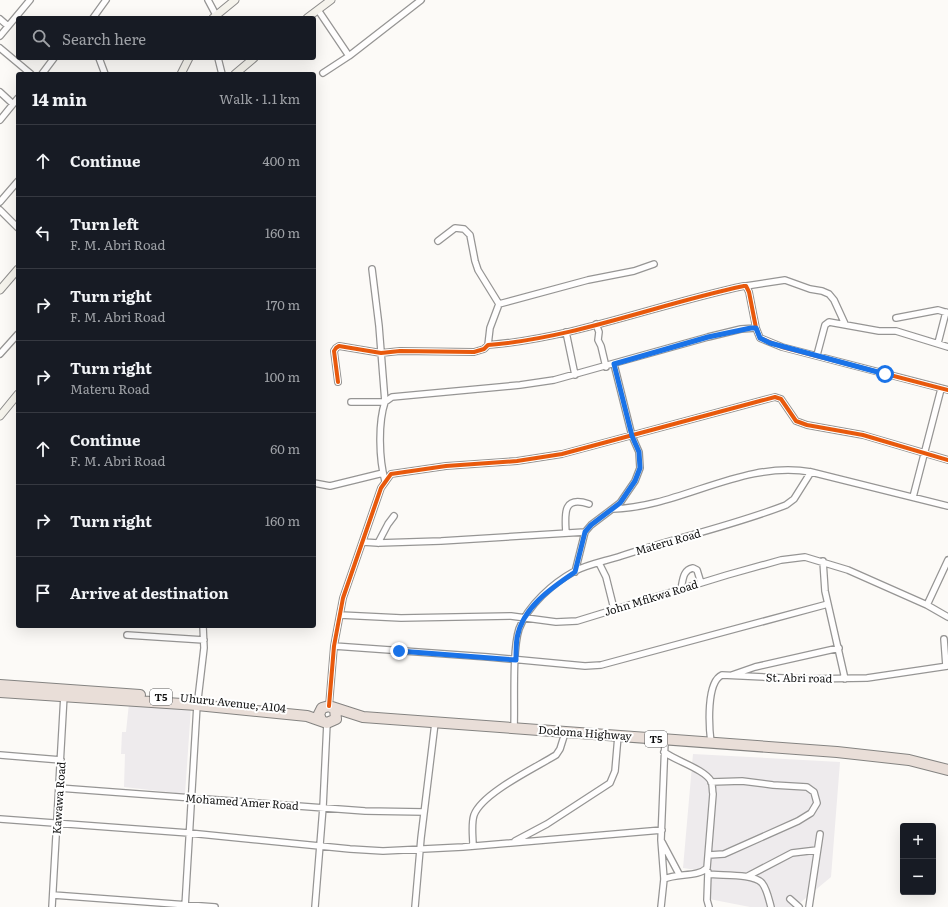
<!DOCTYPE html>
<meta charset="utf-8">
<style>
body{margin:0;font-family:Literata,serif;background:#242831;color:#f1f3f6}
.controls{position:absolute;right:12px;bottom:12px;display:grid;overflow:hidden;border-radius:4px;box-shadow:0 4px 16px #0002}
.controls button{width:36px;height:36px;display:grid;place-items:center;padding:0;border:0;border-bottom:1px solid #363941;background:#171b24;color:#f1f3f6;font:20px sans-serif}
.stop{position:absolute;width:12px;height:12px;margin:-9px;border:3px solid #1a73e8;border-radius:50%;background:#fff}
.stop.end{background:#1a73e8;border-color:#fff;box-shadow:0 1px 4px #0008}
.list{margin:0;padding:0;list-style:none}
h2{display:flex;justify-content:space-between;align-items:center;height:52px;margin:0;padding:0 16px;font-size:17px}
h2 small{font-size:13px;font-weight:400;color:#9ea1a6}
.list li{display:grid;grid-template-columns:26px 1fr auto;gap:12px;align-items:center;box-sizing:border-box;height:72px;padding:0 16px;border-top:1px solid #363941}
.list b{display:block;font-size:15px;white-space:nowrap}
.list p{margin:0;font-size:13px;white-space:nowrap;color:#9ea1a6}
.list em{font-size:13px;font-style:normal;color:#9ea1a6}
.icon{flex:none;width:22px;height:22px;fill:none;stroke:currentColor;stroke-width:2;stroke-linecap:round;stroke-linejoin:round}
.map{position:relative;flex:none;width:948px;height:907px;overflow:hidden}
.search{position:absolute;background:#171b24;box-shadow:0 4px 16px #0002;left:16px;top:16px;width:300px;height:44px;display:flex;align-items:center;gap:10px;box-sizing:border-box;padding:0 14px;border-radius:4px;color:#9ea1a6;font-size:15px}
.panel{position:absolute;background:#171b24;box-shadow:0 4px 16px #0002;left:16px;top:72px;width:300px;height:556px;border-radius:4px}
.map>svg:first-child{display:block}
.industrial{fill:#eeebed}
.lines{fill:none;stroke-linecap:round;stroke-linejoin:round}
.street-casing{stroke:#969594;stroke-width:8}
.secondary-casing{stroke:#8d8c8b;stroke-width:9}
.highway-casing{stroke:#848381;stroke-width:12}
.street{stroke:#fffefe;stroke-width:5.5}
.secondary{stroke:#f5f3ec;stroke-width:7}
.highway{stroke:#e9ded8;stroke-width:10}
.cycleway-casing{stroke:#fff;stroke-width:6}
.cycleway{stroke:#e8590c;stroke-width:4}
.route{stroke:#1a73e8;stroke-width:5}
.labels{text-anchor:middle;stroke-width:4;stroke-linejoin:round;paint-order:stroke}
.shield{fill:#fff;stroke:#585858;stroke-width:1}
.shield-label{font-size:10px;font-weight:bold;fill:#101010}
.street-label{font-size:11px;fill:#101010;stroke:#fff}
</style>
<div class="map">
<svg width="948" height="907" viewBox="0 0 948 907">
<rect width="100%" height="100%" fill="#fcfaf7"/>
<path class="industrial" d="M 129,703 L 191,708 L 185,794 L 124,787 L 125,754 L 121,754 L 122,732 L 126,732 Z
M 693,754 L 840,762 L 831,877 L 795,907 L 750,907 L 709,899 L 709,872 L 683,868 Z"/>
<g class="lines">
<g class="street-casing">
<path id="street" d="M 208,0 L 216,15
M 318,10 L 349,56 L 421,0
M 93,18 L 106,0
M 0,19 L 8,26
M 0,36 L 30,0
M 0,48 L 31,74
M 99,58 L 105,74
M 218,58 L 222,74
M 323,73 L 349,56
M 42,74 L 54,58
M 0,92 L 13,104
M 0,120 L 18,98
M 0,202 L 18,181
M 0,210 L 18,228
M 438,241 L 455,228 L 464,229 L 470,235 L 475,261 L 478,270 L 499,304 L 490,328 L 488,345
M 746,286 L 785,280 L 810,289 L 822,291 L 829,294 L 834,300 L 845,324
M 499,304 L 588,280 L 634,271 L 654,264
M 896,318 L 938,310 L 948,313
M 596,324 L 599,332 L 598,340 L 601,346 L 606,367
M 566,332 L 575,375
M 938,343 L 946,312
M 0,354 L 18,334
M 817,355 L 825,325 L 829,322 L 879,331 L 896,331 L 948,347
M 338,382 L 334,351 L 336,348 L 339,346 L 381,353 L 400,351 L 474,352 L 484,349 L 488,345 C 575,338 658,304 744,286 L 746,286 L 749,292 L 756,328 L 760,338 L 782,347 L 948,390
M 351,402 L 385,402 L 379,326 L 372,269
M 385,481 C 379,459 378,423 385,402 L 392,397 L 520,385 L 554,380 L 708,337 L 741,329 L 756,328
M 314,483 L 330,486 L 383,473
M 913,497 L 941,389
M 613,509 C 681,507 742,460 811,472 L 948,506
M 566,533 C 565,515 562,495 589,504
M 363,542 L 378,543 L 441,541 L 585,532
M 378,543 L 388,524 L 394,516
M 823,561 L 825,591 L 845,679
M 599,563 L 606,577 L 614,609
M 575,572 L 585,532 L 591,525 L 620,503 L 635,481 L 640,468 L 639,452 L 632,436 L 614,364
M 681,589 C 683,579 683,570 693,568 L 697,570 L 701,583
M 927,605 L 948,560
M 340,615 L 401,618 L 511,616 L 556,622 L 577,621 L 727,575 L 781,560 L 805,557 L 848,570 L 927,605 L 948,617
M 127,635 L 204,640
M 944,639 L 946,666
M 334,646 L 488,657 L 585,666 L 601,665 L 828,604
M 732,675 L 755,667 L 839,648
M 198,699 L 204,648 L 203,626
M 329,706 L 334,646 L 343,598 L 381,488 L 391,474 L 446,466 L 517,461 L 562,454 L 775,397 L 781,399 L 796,421 L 807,425 L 863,435 L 948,460
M 514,728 C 515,703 512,651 519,629 C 528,605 553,583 575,571 C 589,564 606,561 621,556 C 675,538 732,526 786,505 L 794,499 L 811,472
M 711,743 C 709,727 706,682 722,675 L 806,679 L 867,678 L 948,666
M 0,755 L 61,760
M 59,788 L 365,811 L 424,812
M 0,819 L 189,833 L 350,849 L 383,851 L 463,847 L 662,830
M 515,841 L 547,824 L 610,783 L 615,771 L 618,736
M 662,842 L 679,874
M 473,846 C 473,836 471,824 474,815 C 482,793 535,768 556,755 L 560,749 L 565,733
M 709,855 L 724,854 L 798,821 L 811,813 L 817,803 L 814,792 L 807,787 L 773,785 L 742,781 L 711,782
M 708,872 L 707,900 L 709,907
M 708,874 C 721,876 753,873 762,883 C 767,889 769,900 771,907
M 748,876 L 792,853 L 817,850
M 664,879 C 678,873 698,877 707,868 L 713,794 C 712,790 713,785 711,781 C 704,769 676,761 664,752
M 53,895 L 215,907
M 790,899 L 799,907
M 52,907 L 64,695
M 185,907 L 197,705
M 315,907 L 323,807 L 327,723
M 415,907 L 421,838 L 435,723
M 661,907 L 664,879 L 661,840 L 665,741
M 809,907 L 820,834"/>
</g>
<g class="secondary-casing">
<path id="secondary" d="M 213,18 L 235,0
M 307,18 L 331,0
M 181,74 L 189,58
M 235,74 L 254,58
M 0,290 L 18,269
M 0,416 L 18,394"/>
</g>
<g class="highway-casing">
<path id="highway" d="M 0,685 L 140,695
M 0,692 L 197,705 L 307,716 L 327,723 L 336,719 L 335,709 L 329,706 L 322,708 L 319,714 L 321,720
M 332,707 L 363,717 L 837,752 L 909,760 L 948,770"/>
</g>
<use href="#street" class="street"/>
<use href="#secondary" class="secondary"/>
<use href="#highway" class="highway"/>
<g class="cycleway-casing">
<path id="cycleway" d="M 338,382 L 334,351 L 336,348 L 339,346 L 381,353 L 400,351 L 474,352 L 484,349 L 488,345 C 575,338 658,304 744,286 L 746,286 L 749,292 L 756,328 L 760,338 L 782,347 L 948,390
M 329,706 L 334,646 L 343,598 L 381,488 L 391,474 L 446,466 L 517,461 L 562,454 L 775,397 L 781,399 L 796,421 L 807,425 L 863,435 L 948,460"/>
</g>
<use href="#cycleway" class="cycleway"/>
</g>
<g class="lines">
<path class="route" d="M 399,651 L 516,660 C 516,653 516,645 517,638 C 522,608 551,588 575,572 L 585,532 L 591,525 L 620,503 L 635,481 L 640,468 L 639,452 L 632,436 L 614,364 L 708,337 L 751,328 L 756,328 L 760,338 L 770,343 L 885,374"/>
</g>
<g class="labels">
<g class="shield">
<rect x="150" y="689" width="22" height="16" rx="3"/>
<rect x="645" y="731" width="22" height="16" rx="3"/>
</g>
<g class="shield-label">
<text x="161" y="701">T5</text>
<text x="656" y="743">T5</text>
</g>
<g class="street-label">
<text transform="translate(668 542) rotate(-16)" y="4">Materu Road</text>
<text transform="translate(651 598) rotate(-17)" y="4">John Mfikwa Road</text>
<text transform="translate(799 678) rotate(1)" y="4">St. Abri road</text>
<text transform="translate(233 703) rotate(6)" y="4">Uhuru Avenue, A104</text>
<text transform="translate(585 733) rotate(4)" y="4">Dodoma Highway</text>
<text transform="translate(59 798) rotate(-86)" y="4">Kawawa Road</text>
<text transform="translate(242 802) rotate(4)" y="4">Mohamed Amer Road</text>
</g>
</g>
</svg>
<div class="controls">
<button>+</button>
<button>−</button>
</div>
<div class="stop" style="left:885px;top:374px"></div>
<div class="stop end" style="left:399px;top:651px"></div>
<div class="search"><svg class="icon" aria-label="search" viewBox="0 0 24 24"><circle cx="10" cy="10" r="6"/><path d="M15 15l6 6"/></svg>Search here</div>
<section class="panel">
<h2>14 min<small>Walk · 1.1 km</small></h2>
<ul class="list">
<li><svg class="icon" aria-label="ahead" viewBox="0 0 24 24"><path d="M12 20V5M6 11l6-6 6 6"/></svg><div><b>Continue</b></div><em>400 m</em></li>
<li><svg class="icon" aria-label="left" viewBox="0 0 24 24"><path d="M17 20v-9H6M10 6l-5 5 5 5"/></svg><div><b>Turn left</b><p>F. M. Abri Road</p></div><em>160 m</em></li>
<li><svg class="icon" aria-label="right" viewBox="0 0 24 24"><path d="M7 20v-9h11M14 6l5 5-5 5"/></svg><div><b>Turn right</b><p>F. M. Abri Road</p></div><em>170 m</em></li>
<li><svg class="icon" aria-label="right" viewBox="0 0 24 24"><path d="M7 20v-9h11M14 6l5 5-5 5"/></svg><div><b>Turn right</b><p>Materu Road</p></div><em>100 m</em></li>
<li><svg class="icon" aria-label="ahead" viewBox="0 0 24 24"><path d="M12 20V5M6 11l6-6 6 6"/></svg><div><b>Continue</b><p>F. M. Abri Road</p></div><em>60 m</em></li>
<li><svg class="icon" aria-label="right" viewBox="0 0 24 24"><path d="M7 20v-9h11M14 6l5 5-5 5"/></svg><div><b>Turn right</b></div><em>160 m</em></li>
<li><svg class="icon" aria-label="arrive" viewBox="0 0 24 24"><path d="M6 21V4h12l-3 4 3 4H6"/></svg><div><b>Arrive at destination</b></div></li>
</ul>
</section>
</div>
